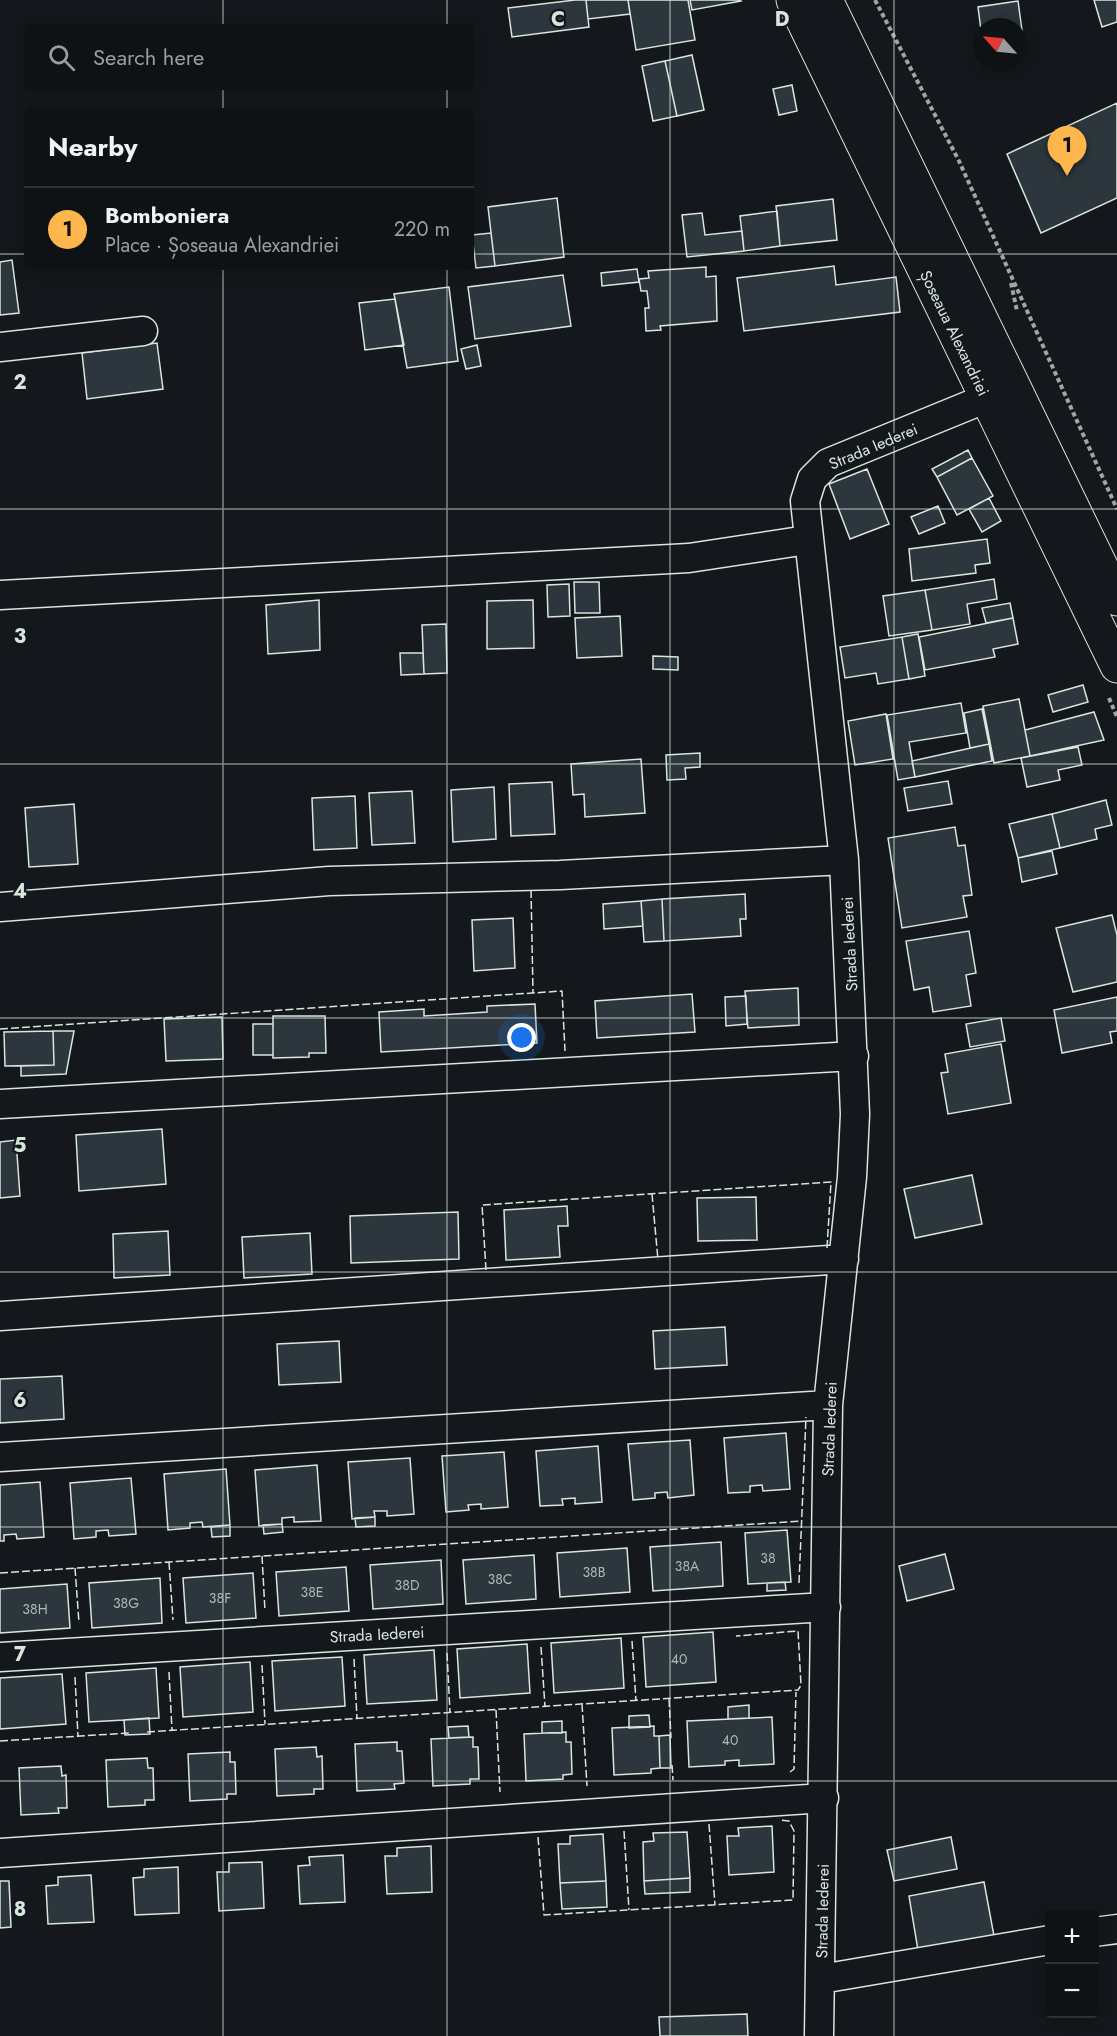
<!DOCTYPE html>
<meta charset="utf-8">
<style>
body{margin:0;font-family:Jost,sans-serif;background:#1d2022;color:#f1f3f6}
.controls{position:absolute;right:18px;bottom:18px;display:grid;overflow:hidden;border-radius:6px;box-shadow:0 3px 15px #0003}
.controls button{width:54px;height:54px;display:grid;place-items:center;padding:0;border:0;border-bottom:2px solid #2f3234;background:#0f1215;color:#f1f3f6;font:30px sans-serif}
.compass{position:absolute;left:973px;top:18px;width:54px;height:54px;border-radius:50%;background:#0f1215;box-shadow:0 3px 15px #0003;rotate:297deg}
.you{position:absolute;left:522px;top:1038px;width:21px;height:21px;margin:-15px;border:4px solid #fff;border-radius:50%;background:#1a73e8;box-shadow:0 0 0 9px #1a73e833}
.badge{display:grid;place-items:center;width:39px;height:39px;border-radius:50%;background:#ffb74d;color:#111;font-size:20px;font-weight:700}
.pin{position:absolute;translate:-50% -50px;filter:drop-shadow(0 2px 3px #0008)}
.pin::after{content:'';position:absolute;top:32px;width:21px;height:18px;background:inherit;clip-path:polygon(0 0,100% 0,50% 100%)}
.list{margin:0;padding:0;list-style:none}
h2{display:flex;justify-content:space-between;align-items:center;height:78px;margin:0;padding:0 24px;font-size:26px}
h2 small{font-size:20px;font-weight:400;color:#9b9ea0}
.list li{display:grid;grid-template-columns:39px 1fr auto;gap:18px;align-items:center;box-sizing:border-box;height:84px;padding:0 24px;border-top:2px solid #2f3234}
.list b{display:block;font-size:22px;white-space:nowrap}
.list p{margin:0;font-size:20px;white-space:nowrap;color:#9b9ea0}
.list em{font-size:20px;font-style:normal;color:#9b9ea0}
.icon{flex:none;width:33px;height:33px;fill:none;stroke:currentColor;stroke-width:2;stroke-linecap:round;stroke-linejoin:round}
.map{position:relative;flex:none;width:1117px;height:2036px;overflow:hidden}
.search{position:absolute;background:#0f1215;box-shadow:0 3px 15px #0003;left:24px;top:24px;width:450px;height:66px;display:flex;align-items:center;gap:15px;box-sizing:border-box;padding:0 21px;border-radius:6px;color:#9b9ea0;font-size:22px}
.panel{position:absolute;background:#0f1215;box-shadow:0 3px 15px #0003;left:24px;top:108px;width:450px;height:162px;border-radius:6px}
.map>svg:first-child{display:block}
.building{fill:#2c363c;stroke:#d8e6dc;stroke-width:1.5}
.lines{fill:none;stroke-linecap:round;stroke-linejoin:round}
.street-casing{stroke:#d8e6dc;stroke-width:31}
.highway-casing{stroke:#d8e6dc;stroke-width:35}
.path{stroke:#9da8a2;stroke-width:4;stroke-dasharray:4.5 3;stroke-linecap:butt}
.street{stroke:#14181c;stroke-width:28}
.highway{stroke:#14181c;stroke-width:33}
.fence{stroke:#d8e6dc;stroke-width:1.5;stroke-dasharray:8 3;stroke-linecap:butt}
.grid{fill:none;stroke:#d8e6dc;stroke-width:1.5;stroke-opacity:0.55}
.labels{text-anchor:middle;stroke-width:4.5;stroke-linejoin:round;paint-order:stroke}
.number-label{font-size:14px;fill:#adbab4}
.street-label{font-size:16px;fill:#d8e6dc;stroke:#14181c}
.grid-label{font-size:20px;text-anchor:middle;font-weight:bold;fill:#d8e6dc;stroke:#14181c;stroke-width:4.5;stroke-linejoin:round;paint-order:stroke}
</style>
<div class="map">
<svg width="1117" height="2036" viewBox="0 0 1117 2036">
<rect width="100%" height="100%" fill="#14181c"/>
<path class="building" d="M 575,0 L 586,0 L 589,27 L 512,37 L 508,8 Z
M 586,0 L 628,0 L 630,14 L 588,19 Z
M 628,0 L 688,0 L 695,40 L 636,50 Z
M 690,0 L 740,0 L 741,1 L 692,10 Z
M 1094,0 L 1117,0 L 1117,22 L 1102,27 Z
M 1018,1 L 1025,52 L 1018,53 L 1018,27 L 982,27 L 982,38 L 978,7 Z
M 692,55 L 704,110 L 677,116 L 665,61 Z
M 665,61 L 677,116 L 653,121 L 642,66 Z
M 792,85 L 797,111 L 779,115 L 773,89 Z
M 1117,103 L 1117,198 L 1041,233 L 1007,154 Z
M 557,198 L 564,257 L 495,266 L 488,207 Z
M 833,199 L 837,240 L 780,246 L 776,206 Z
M 777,211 L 780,246 L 744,251 L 740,216 Z
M 702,213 L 705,235 L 742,231 L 744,251 L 687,257 L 682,215 Z
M 491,233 L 495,266 L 476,268 L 472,235 Z
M 12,260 L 19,313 L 0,315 L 0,262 Z
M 834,266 L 836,285 L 896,277 L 900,312 L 744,331 L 737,278 Z
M 706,267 L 706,277 L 716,276 L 717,321 L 660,326 L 661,330 L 646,331 L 645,308 L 649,308 L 647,291 L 641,291 L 639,279 L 649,278 L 648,271 Z
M 637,269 L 639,282 L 602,286 L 601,273 Z
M 563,275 L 571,326 L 475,339 L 468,287 Z
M 449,287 L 458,361 L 407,368 L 394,294 Z
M 395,299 L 404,345 L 365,350 L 359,303 Z
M 157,343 L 163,389 L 87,399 L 82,353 Z
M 477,345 L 481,366 L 466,369 L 461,349 Z
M 968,450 L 972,458 L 937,477 L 932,469 Z
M 972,458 L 993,496 L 957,515 L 937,477 Z
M 867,469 L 889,524 L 850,539 L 829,484 Z
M 989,498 L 1001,521 L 982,532 L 969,509 Z
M 938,506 L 945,523 L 919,534 L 911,517 Z
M 987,539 L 990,563 L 975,565 L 976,573 L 912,581 L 909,549 Z
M 994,579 L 997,599 L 967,604 L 970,624 L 932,630 L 925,590 Z
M 574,582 L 599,582 L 600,613 L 575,613 Z
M 569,584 L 570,616 L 548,617 L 547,585 Z
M 925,590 L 932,630 L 889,636 L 883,596 Z
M 319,600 L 320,650 L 268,654 L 266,605 Z
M 533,600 L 534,648 L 487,649 L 487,601 Z
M 1010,603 L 1013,618 L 986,623 L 982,608 Z
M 620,616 L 622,656 L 577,658 L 575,618 Z
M 1013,618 L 1018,644 L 993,649 L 995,657 L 925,670 L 919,637 Z
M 446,624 L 447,673 L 424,674 L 422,625 Z
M 918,634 L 925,676 L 909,679 L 902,637 Z
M 902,637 L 909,679 L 878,684 L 876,673 L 845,678 L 840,647 Z
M 400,653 L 423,653 L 424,674 L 401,675 Z
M 653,656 L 678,657 L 678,670 L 653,669 Z
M 1083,685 L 1088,702 L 1053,712 L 1048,695 Z
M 1019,699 L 1030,756 L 994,763 L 983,706 Z
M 961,703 L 966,733 L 909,742 L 915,777 L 898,780 L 887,715 Z
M 982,709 L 989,744 L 970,748 L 964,713 Z
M 1094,712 L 1104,740 L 1030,756 L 1025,730 Z
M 886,714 L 893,759 L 855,765 L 848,721 Z
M 989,744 L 992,761 L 915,777 L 912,761 Z
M 1078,747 L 1082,765 L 1058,770 L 1060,780 L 1027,787 L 1021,758 Z
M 700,753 L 700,767 L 685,768 L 686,779 L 667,780 L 666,755 Z
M 641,759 L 645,813 L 585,817 L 584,794 L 573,795 L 571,764 Z
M 948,781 L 952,804 L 908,811 L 904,788 Z
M 552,782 L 555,834 L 511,836 L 509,784 Z
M 494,787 L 496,839 L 453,842 L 451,790 Z
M 412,791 L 415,843 L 372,845 L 369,793 Z
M 355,796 L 357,848 L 314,850 L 312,798 Z
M 1106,800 L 1112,825 L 1095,829 L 1097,839 L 1060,848 L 1052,814 Z
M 74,804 L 78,864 L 29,867 L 25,808 Z
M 1052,814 L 1060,848 L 1018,858 L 1009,824 Z
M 955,827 L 958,846 L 965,845 L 972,895 L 963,896 L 967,917 L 902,928 L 888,838 Z
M 1052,851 L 1057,874 L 1022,882 L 1018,858 Z
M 745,894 L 746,919 L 740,919 L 741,936 L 664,941 L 662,899 Z
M 662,899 L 664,941 L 644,942 L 641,901 Z
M 641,901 L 643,926 L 604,929 L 603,904 Z
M 1112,915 L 1117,935 L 1117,982 L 1073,992 L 1056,928 Z
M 513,918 L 515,968 L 474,971 L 472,920 Z
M 969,931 L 976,973 L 966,975 L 971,1006 L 933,1012 L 929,987 L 914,990 L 906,941 Z
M 798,988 L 799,1025 L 748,1028 L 745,991 Z
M 692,994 L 695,1032 L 597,1038 L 595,1001 Z
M 746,996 L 747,1024 L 726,1026 L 725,997 Z
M 1117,997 L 1117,1031 L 1110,1032 L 1112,1043 L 1062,1053 L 1054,1010 Z
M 535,1004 L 537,1043 L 381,1052 L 379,1012 L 424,1009 L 424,1016 L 487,1012 L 487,1006 Z
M 273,1016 L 325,1016 L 326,1053 L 309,1053 L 309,1057 L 273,1058 Z
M 222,1017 L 223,1059 L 166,1061 L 164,1019 Z
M 1001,1018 L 1005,1041 L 970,1047 L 966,1024 Z
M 253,1024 L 273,1024 L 273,1055 L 253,1055 Z
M 53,1031 L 54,1065 L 5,1066 L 4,1032 Z
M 53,1031 L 74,1031 L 66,1074 L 21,1076 L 21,1066 L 54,1065 Z
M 1001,1044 L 1011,1103 L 948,1114 L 941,1073 L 948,1072 L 945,1054 Z
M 162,1129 L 166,1184 L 79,1191 L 76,1135 Z
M 16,1140 L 20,1196 L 0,1198 L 0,1142 Z
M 972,1175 L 982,1224 L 915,1238 L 904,1189 Z
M 756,1197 L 757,1240 L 698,1241 L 697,1198 Z
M 567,1206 L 568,1226 L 558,1226 L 560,1257 L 506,1260 L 504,1210 Z
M 458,1212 L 459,1259 L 351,1263 L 350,1216 Z
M 168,1231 L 170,1275 L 114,1278 L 113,1234 Z
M 310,1233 L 312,1274 L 244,1278 L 242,1237 Z
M 725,1327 L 727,1365 L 655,1369 L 653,1331 Z
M 339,1341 L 341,1382 L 279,1385 L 277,1344 Z
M 62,1376 L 64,1419 L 0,1423 L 0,1379 Z
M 786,1433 L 790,1489 L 763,1491 L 762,1485 L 750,1486 L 750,1492 L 728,1493 L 724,1438 Z
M 690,1440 L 694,1495 L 668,1498 L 667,1492 L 655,1493 L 655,1498 L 633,1500 L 628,1444 Z
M 598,1446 L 602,1502 L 575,1504 L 575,1498 L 562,1499 L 563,1505 L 540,1506 L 536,1451 Z
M 504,1452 L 508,1507 L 481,1509 L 481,1504 L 468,1505 L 469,1510 L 446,1512 L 442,1456 Z
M 410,1458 L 414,1514 L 387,1516 L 387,1511 L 374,1511 L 375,1517 L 352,1519 L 348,1462 Z
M 317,1465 L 321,1521 L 294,1522 L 294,1517 L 282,1518 L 282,1524 L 259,1526 L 255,1470 Z
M 226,1469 L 230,1525 L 203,1527 L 202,1522 L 190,1523 L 190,1528 L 168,1530 L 164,1474 Z
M 131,1478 L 136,1534 L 109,1536 L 108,1530 L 96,1531 L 96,1537 L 74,1539 L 70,1483 Z
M 40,1482 L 44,1537 L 17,1539 L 16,1534 L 4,1535 L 4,1541 L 0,1541 L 0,1485 Z
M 375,1517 L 375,1526 L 356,1527 L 355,1518 Z
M 282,1524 L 283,1532 L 264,1534 L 263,1525 Z
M 230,1525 L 230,1536 L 212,1537 L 211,1527 Z
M 787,1530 L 791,1582 L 748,1584 L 745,1533 Z
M 721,1542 L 723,1586 L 653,1591 L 650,1547 Z
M 627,1548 L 630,1592 L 560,1597 L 557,1553 Z
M 945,1554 L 954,1589 L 907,1601 L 899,1566 Z
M 534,1555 L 536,1599 L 466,1604 L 463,1560 Z
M 441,1560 L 443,1604 L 373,1609 L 370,1565 Z
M 346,1567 L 349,1611 L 279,1616 L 276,1572 Z
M 253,1573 L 256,1618 L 186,1623 L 183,1578 Z
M 160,1578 L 162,1623 L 92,1628 L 89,1583 Z
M 785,1582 L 786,1590 L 767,1591 L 767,1583 Z
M 67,1584 L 70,1628 L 0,1633 L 0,1589 Z
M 713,1632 L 716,1682 L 646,1687 L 643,1637 Z
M 621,1638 L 624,1688 L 554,1693 L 551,1643 Z
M 527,1644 L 530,1693 L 460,1698 L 457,1649 Z
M 434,1650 L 437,1700 L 367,1704 L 364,1655 Z
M 342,1657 L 345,1706 L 275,1711 L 272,1661 Z
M 250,1662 L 253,1712 L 183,1717 L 180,1667 Z
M 156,1668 L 159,1718 L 89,1722 L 86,1673 Z
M 62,1674 L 66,1724 L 0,1729 L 0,1678 Z
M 749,1705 L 749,1718 L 728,1719 L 728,1707 Z
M 649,1715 L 650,1727 L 629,1728 L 629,1716 Z
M 772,1717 L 774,1764 L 739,1766 L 739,1760 L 725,1761 L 725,1765 L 689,1767 L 687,1721 Z
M 149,1718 L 150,1734 L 125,1735 L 124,1720 Z
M 562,1721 L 562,1733 L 542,1733 L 542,1722 Z
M 468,1726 L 469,1737 L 449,1738 L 448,1727 Z
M 654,1726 L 654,1736 L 659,1736 L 660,1768 L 651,1769 L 651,1773 L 614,1775 L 612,1728 Z
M 566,1732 L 566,1742 L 571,1742 L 572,1774 L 563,1775 L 563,1779 L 526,1781 L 524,1734 Z
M 670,1735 L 671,1768 L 660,1768 L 659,1736 Z
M 473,1737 L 473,1747 L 478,1747 L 479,1779 L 470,1779 L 470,1784 L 433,1786 L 431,1739 Z
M 397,1742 L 397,1751 L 402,1751 L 404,1783 L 394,1784 L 395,1789 L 357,1791 L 355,1744 Z
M 316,1747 L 317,1757 L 322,1756 L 323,1789 L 314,1789 L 314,1794 L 277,1796 L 275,1749 Z
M 230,1752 L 230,1762 L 235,1762 L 236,1794 L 227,1794 L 227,1799 L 190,1801 L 188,1754 Z
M 147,1758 L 148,1768 L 153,1768 L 154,1800 L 145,1800 L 145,1805 L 108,1807 L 106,1760 Z
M 61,1766 L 62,1776 L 66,1775 L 67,1808 L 58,1808 L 59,1813 L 21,1815 L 19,1768 Z
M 772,1826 L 774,1872 L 729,1875 L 727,1836 L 739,1836 L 738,1828 Z
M 687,1832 L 690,1878 L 644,1881 L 643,1842 L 654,1841 L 653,1833 Z
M 603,1834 L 606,1881 L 560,1883 L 558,1844 L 570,1844 L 570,1836 Z
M 951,1837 L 957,1869 L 894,1881 L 887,1850 Z
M 431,1846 L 432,1892 L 387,1894 L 385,1856 L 397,1856 L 397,1848 Z
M 343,1855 L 345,1902 L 300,1904 L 298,1866 L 310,1865 L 309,1857 Z
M 262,1862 L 264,1908 L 219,1911 L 217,1872 L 229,1872 L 229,1863 Z
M 178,1867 L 179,1913 L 135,1915 L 133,1878 L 144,1877 L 144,1869 Z
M 91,1875 L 94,1922 L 48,1924 L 46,1886 L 58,1885 L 58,1877 Z
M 690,1878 L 690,1892 L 645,1894 L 644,1881 Z
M 0,1881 L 9,1881 L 11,1927 L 0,1928 Z
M 606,1881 L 607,1907 L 562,1909 L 560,1883 Z
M 984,1882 L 994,1936 L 918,1950 L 909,1896 Z
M 747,2014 L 748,2036 L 660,2036 L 659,2017 Z"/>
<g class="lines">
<g class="street-casing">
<path id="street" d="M 0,347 L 143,331
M 0,595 L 689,558 L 807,540
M 0,907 L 329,881 L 560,875 L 844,860
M 0,1104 L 854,1056
M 0,1316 L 844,1259
M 0,1457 L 828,1405
M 0,1657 L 826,1607
M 0,1853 L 824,1798
M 1094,1932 L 1117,1929
M 821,1979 L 1050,1940
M 819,2036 L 828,1405 L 852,1177 L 855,1114 L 844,860 L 805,501 L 812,479 L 828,463 L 987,398"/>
</g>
<g class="highway-casing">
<path id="highway" d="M 793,0 L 1117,666
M 826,0 L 1117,599"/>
</g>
<path class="path" d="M 875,0 L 959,161 L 1117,509
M 1011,283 L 1017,311
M 1109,698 L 1117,717"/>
<use href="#street" class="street"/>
<use href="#highway" class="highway"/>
<path class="fence" d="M 531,890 L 533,993
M 0,1029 L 562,991 L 565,1051
M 652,1194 L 658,1260
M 486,1270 L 482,1205 L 831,1182 L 827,1248
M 262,1556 L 265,1611
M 169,1562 L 173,1620
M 75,1568 L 79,1623
M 0,1573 L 802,1521
M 799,1583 L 806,1417
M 632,1641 L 636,1701
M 541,1647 L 545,1707
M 447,1653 L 450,1712
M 354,1659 L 357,1719
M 262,1665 L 265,1724
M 169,1672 L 172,1730
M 75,1677 L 78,1736
M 669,1699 L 671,1738
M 582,1704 L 587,1786
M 496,1710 L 500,1792
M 147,1732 L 798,1690 L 801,1685 L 798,1631 L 736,1636
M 0,1741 L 129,1733
M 672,1765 L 673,1780
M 790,1772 L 794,1769 L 796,1692
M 709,1824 L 715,1905
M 624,1831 L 629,1910
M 538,1837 L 544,1915 L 793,1900 L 794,1831 L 789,1821 L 780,1820"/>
</g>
<path class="grid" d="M 223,0 L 223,27M 447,0 L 447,27M 670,0 L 670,2036M 894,0 L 894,2036M 223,87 L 223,111M 447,87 L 447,111M 0,254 L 27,254M 471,254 L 1117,254M 223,267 L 223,2036M 447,267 L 447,2036M 0,509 L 1117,509M 0,764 L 1117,764M 0,1018 L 1117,1018M 0,1272 L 1117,1272M 0,1527 L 1117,1527M 0,1781 L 1117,1781"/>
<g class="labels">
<g class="number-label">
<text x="768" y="1563">38</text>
<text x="687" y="1571">38A</text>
<text x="594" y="1577">38B</text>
<text x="500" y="1584">38C</text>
<text x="407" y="1590">38D</text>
<text x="312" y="1597">38E</text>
<text x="220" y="1603">38F</text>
<text x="126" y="1608">38G</text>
<text x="35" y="1614">38H</text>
<text x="679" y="1664">40</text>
<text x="730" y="1745">40</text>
</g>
<g class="street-label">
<text transform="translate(955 333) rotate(64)" y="6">Șoseaua Alexandriei</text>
<text transform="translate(873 446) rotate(-23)" y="6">Strada Iederei</text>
<text transform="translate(849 944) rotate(-93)" y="6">Strada Iederei</text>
<text transform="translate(829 1429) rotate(-88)" y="6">Strada Iederei</text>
<text transform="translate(377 1634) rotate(-3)" y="6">Strada Iederei</text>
<text transform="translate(822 1911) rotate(-89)" y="6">Strada Iederei</text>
</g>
</g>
<g class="grid-label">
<text x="558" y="26">C</text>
<text x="782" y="26">D</text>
<text x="20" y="389">2</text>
<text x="20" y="643">3</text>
<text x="20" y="898">4</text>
<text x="20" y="1152">5</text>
<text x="20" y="1407">6</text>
<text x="20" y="1661">7</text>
<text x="20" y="1916">8</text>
</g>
</svg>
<div class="controls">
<button>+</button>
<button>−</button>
</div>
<svg class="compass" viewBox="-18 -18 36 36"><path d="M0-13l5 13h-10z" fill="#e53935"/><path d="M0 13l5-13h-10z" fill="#9b9ea0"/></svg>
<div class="you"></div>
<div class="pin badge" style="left:1067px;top:176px">1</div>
<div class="search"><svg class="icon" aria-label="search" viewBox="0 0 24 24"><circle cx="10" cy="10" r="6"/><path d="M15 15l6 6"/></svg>Search here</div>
<section class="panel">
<h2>Nearby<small></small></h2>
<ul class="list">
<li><span class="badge">1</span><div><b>Bomboniera</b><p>Place · Șoseaua Alexandriei</p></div><em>220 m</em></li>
</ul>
</section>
</div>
